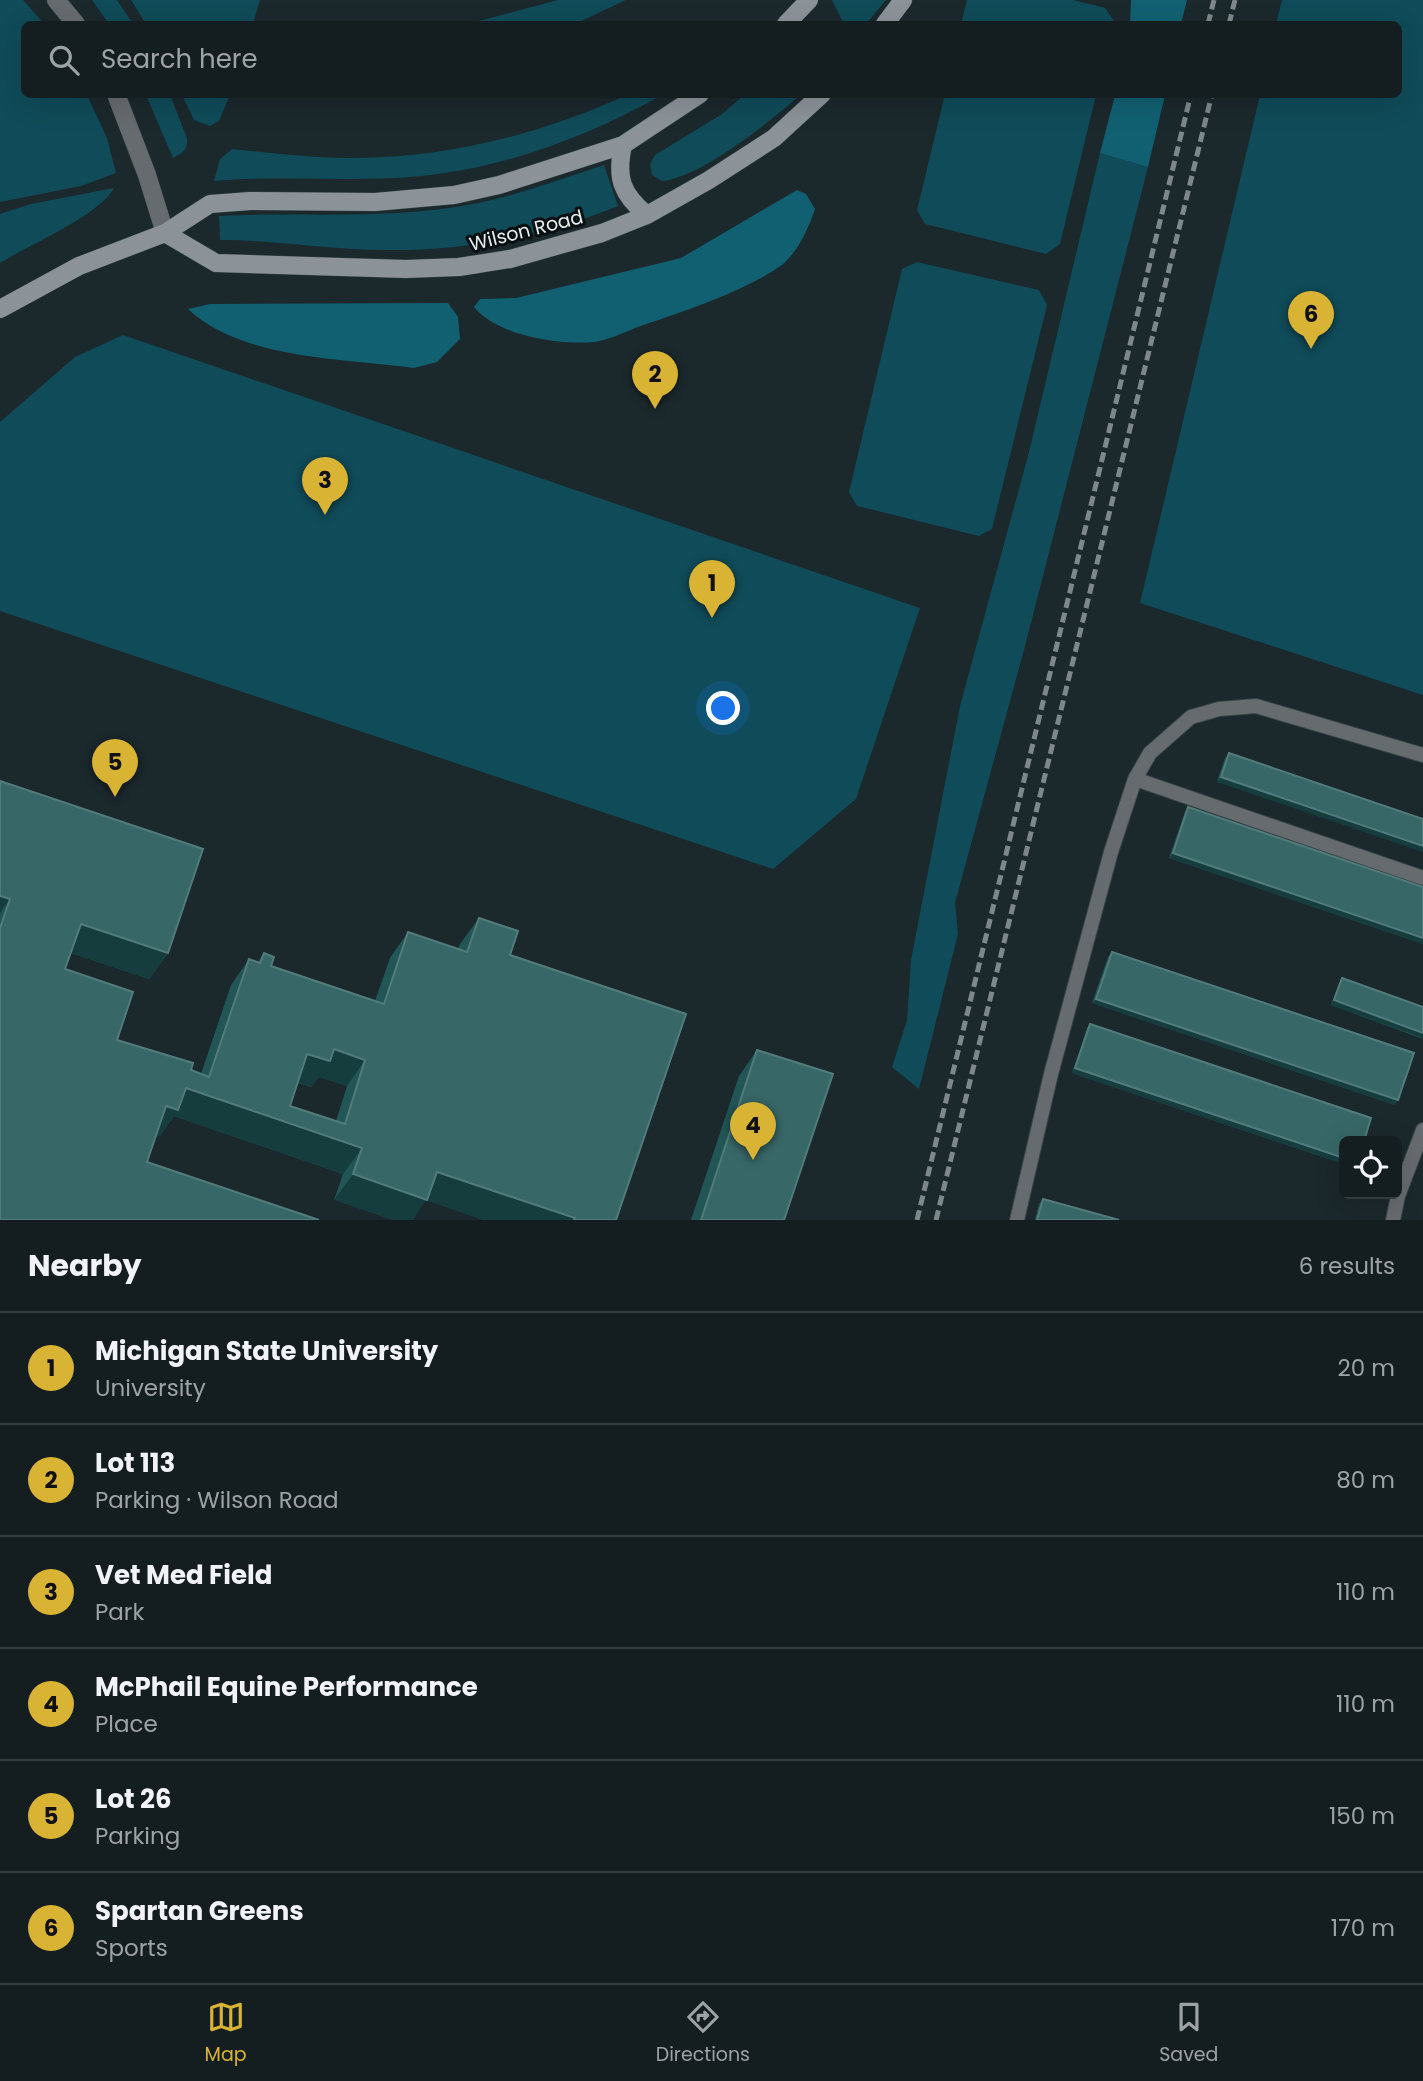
<!DOCTYPE html>
<meta charset="utf-8">
<style>
body{margin:0;font-family:Poppins,sans-serif;background:#212b2e;color:#f1f3f6}
.controls{position:absolute;right:21px;bottom:21px;display:grid;overflow:hidden;border-radius:10px;box-shadow:0 7px 28px #0002}
.controls button{width:63px;height:63px;display:grid;place-items:center;padding:0;border:0;border-bottom:2px solid #333c3f;background:#141e21;color:#f1f3f6;font:35px sans-serif}
.you{position:absolute;left:724px;top:709px;width:24px;height:24px;margin:-18px;border:5px solid #fff;border-radius:50%;background:#1a73e8;box-shadow:0 0 0 10px #1a73e833}
.badge{display:grid;place-items:center;width:46px;height:46px;border-radius:50%;background:#d9b334;color:#111;font-size:23px;font-weight:700}
.pin{position:absolute;translate:-50% -58px;filter:drop-shadow(0 2px 4px #0008)}
.pin::after{content:'';position:absolute;top:37px;width:24px;height:21px;background:inherit;clip-path:polygon(0 0,100% 0,50% 100%)}
.list{margin:0;padding:0;list-style:none}
h2{display:flex;justify-content:space-between;align-items:center;height:91px;margin:0;padding:0 28px;font-size:30px}
h2 small{font-size:23px;font-weight:400;color:#9da2a5}
.list li{display:grid;grid-template-columns:46px 1fr auto;gap:21px;align-items:center;box-sizing:border-box;height:112px;padding:0 28px;border-top:2px solid #333c3f}
.list b{display:block;font-size:26px;white-space:nowrap}
.list p{margin:0;font-size:23px;white-space:nowrap;color:#9da2a5}
.list em{font-size:23px;font-style:normal;color:#9da2a5}
.icon{flex:none;width:38px;height:38px;fill:none;stroke:currentColor;stroke-width:2;stroke-linecap:round;stroke-linejoin:round}
.map{position:relative;flex:none;width:1423px;height:1220px;overflow:hidden}
.search{position:absolute;background:#141e21;box-shadow:0 7px 28px #0002;left:21px;right:21px;top:21px;height:77px;display:flex;align-items:center;gap:18px;box-sizing:border-box;padding:0 24px;border-radius:10px;color:#9da2a5;font-size:26px}
.sheet{height:763px;background:#141e21}
nav{display:flex;justify-content:space-around;align-items:center;box-sizing:border-box;height:98px;border-top:2px solid #333c3f;background:#141e21;font-size:19px;color:#9da2a5}
nav a{display:grid;justify-items:center;gap:4px}
nav .on{color:#d9b334}
.map>svg:first-child{display:block}
.green{fill:#104b59}
.forest{fill:#116071}
.lines{fill:none;stroke-linecap:round;stroke-linejoin:round}
.lane-casing{stroke:#374447;stroke-width:16}
.street-casing{stroke:#374447;stroke-width:19}
.secondary-casing{stroke:#374447;stroke-width:19}
.lane{stroke:#666b6f;stroke-width:14}
.street{stroke:#666b6f;stroke-width:18}
.secondary{stroke:#8b9399;stroke-width:18}
.rail{stroke:#7e888b;stroke-width:5;stroke-dasharray:10 5;stroke-linecap:butt}
.wall{fill:#225656;fill-rule:evenodd}
.shaded-wall{fill:#163d3e}
.building{fill:#376766;stroke:#527c7c;stroke-width:2;fill-rule:evenodd}
.labels{text-anchor:middle;stroke-width:6;stroke-linejoin:round;paint-order:stroke}
.street-label{font-size:19px;fill:#e6eef0;stroke:#0a1011}
</style>
<div class="map">
<svg width="1423" height="1220" viewBox="0 0 1423 1220">
<rect width="100%" height="100%" fill="#1b282c"/>
<path class="green" d="M 0,0 L 23,0 L 44,24 L 24,24 L 24,94 L 87,95 L 107,138 L 116,173 L 81,186 L 0,202 Z
M 92,0 L 117,0 L 133,24 L 109,24 Z
M 131,0 L 260,0 L 253,24 L 146,24 Z
M 558,0 L 626,0 L 575,24 L 467,24 Z
M 832,0 L 886,0 L 866,24 L 844,24 Z
M 967,0 L 1073,0 L 1105,8 L 1114,21 L 1113,24 L 961,24 Z
M 1282,0 L 1423,0 L 1423,695 L 1140,603 L 1260,95 L 1398,94 L 1398,24 L 1276,24 Z
M 945,94 L 1096,95 L 1060,244 L 1046,254 L 925,224 L 917,210 Z
M 146,95 L 170,95 L 187,138 C 188,150 183,153 173,158 Z
M 182,95 L 230,95 L 219,121 L 210,126 L 194,120 Z
M 627,95 L 662,95 C 585,138 500,170 411,177 C 345,182 279,175 214,181 L 220,159 L 232,149 C 270,153 310,158 349,158 C 444,159 541,134 627,95 Z
M 744,95 L 800,95 C 771,121 700,178 662,181 L 652,175 L 650,164 L 655,155 L 722,114 Z
M 1100,153 L 1148,167 L 1024,650 L 955,903 L 958,934 L 919,1089 L 892,1067 L 907,1020 L 911,960 L 960,706 L 1029,452 Z
M 604,165 L 618,206 C 545,236 464,251 385,250 C 330,250 275,240 220,240 L 219,216 C 296,212 372,219 449,208 C 503,201 552,182 604,165 Z
M 114,188 C 100,215 29,245 0,263 L 0,214 L 31,204 Z
M 917,262 L 1039,290 L 1047,305 L 992,529 L 979,536 L 857,506 L 849,492 L 902,269 Z
M 123,335 L 920,608 L 856,799 L 773,869 L 0,611 L 0,422 L 75,357 Z"/>
<path class="forest" d="M 1131,0 L 1187,0 L 1181,24 L 1130,24 Z
M 1115,95 L 1165,95 L 1148,167 L 1100,153 Z
M 797,190 L 806,194 L 815,209 C 809,228 796,256 779,267 C 741,293 679,313 635,328 C 623,333 608,340 594,342 C 559,345 498,336 474,307 L 480,299 L 516,298 L 681,258 Z
M 448,303 L 458,317 L 460,339 L 437,362 L 414,368 C 344,358 242,360 188,309 L 210,304 Z"/>
<g class="lines">
<g class="lane-casing">
<path id="lane" d="M 1135,779 L 1423,878
M 1017,1220 L 1051,1074 L 1111,852 L 1135,779 L 1150,753 L 1191,717 L 1219,709 L 1256,706 L 1423,755
M 1393,1220 L 1398,1196 L 1423,1130"/>
</g>
<g class="street-casing">
<path id="street" d="M 56,0 L 76,24
M 116,94 L 147,175 L 165,233"/>
</g>
<g class="secondary-casing">
<path id="secondary" d="M 786,24 L 809,0
M 885,24 L 903,0
M 623,145 C 616,177 621,194 647,215
M 165,233 L 216,263 L 406,269 L 459,267 L 510,259 L 602,233 L 647,215 L 709,180 L 774,138 L 822,94
M 0,309 L 79,266 L 165,233 L 210,204 L 250,201 L 375,202 L 454,195 L 499,185 L 623,145 L 700,94"/>
</g>
<use href="#lane" class="lane"/>
<use href="#street" class="street"/>
<use href="#secondary" class="secondary"/>
<path class="rail" d="M 1208,24 L 1214,0
M 1229,24 L 1235,0
M 917,1220 L 1191,94
M 936,1220 L 1212,94"/>
</g>
<path class="wall" d="M 1229,753 L 1423,819 L 1217,782 L 1225,758 Z
M 0,781 L 168,953 L 149,979 L 71,953 L 65,969 L 117,1040 L 201,1074 L 231,985 L 249,959 L 258,962 L 264,953 L 271,966 L 375,1001 L 390,958 L 408,932 L 458,949 L 460,944 L 479,918 L 510,955 L 616,1220 L 484,1220 L 426,1200 L 334,1200 L 343,1174 L 174,1116 L 160,1136 L 156,1135 L 147,1162 L 0,1220 ZM 319,1077 L 347,1086 L 336,1121 L 290,1106 L 298,1083 L 311,1087 Z
M 1188,807 L 1423,887 L 1423,944 L 1169,858 L 1185,812 Z
M 1112,952 L 1395,1105 L 1092,1003 L 1108,957 Z
M 1342,978 L 1423,1039 L 1331,1005 L 1339,983 Z
M 1090,1024 L 1344,1141 L 1344,1164 L 1072,1073 L 1087,1028 Z
M 757,1050 L 784,1220 L 691,1220 L 739,1076 Z
M 1043,1199 L 1119,1220 L 1035,1220 L 1039,1204 Z"/>
<path class="shaded-wall" d="M 1221,777 L 1423,846 L 1423,852 L 1217,782 Z
M 1173,853 L 1423,938 L 1423,944 L 1169,858 Z
M 0,896 L 10,899 L 0,913 Z
M 81,924 L 168,953 L 149,979 L 62,950 Z
M 1096,999 L 1398,1100 L 1395,1105 L 1092,1003 Z
M 1334,1000 L 1423,1033 L 1423,1038 L 1331,1005 Z
M 334,1049 L 365,1060 L 347,1086 L 319,1077 L 311,1087 L 289,1080 L 307,1054 Z
M 1075,1068 L 1344,1158 L 1344,1164 L 1072,1073 Z
M 186,1088 L 362,1148 L 343,1174 L 174,1116 L 160,1136 L 148,1132 L 166,1106 Z
M 437,1172 L 575,1218 L 573,1220 L 484,1220 L 426,1200 L 413,1220 L 392,1220 L 334,1200 L 353,1174 Z"/>
<path class="building" d="M 1229,753 L 1423,819 L 1423,846 L 1221,777 Z
M 0,781 L 203,849 L 168,953 L 81,924 L 65,969 L 133,992 L 117,1040 L 193,1063 L 191,1070 L 209,1077 L 249,959 L 260,963 L 264,953 L 274,957 L 271,966 L 384,1004 L 408,932 L 467,952 L 479,918 L 518,931 L 510,955 L 686,1014 L 616,1220 L 574,1220 L 575,1218 L 437,1172 L 427,1200 L 353,1174 L 362,1148 L 186,1088 L 178,1110 L 166,1106 L 147,1162 L 319,1220 L 0,1220 L 0,928 L 10,899 L 0,896 ZM 334,1049 L 365,1060 L 345,1124 L 290,1106 L 307,1054 L 330,1061 Z
M 1188,807 L 1423,887 L 1423,938 L 1173,853 Z
M 1112,952 L 1414,1053 L 1398,1100 L 1096,999 Z
M 1342,978 L 1423,1007 L 1423,1033 L 1334,1000 Z
M 1090,1024 L 1371,1118 L 1364,1141 L 1344,1141 L 1344,1158 L 1075,1068 Z
M 757,1050 L 833,1074 L 784,1220 L 701,1220 Z
M 1043,1199 L 1119,1220 L 1037,1220 Z"/>
<g class="labels">
<g class="street-label">
<text transform="translate(526 230) rotate(-14)" y="7">Wilson Road</text>
</g>
</g>
</svg>
<div class="controls">
<button><svg class="icon" aria-label="locate" viewBox="0 0 24 24"><circle cx="12" cy="12" r="6"/><path d="M12 2v4M12 18v4M2 12h4M18 12h4"/></svg></button>
</div>
<div class="you"></div>
<div class="pin badge" style="left:712px;top:618px">1</div>
<div class="pin badge" style="left:655px;top:409px">2</div>
<div class="pin badge" style="left:325px;top:515px">3</div>
<div class="pin badge" style="left:753px;top:1160px">4</div>
<div class="pin badge" style="left:115px;top:797px">5</div>
<div class="pin badge" style="left:1311px;top:349px">6</div>
<div class="search"><svg class="icon" aria-label="search" viewBox="0 0 24 24"><circle cx="10" cy="10" r="6"/><path d="M15 15l6 6"/></svg>Search here</div>
</div>
<section class="sheet">
<h2>Nearby<small>6 results</small></h2>
<ul class="list">
<li><span class="badge">1</span><div><b>Michigan State University</b><p>University</p></div><em>20 m</em></li>
<li><span class="badge">2</span><div><b>Lot 113</b><p>Parking · Wilson Road</p></div><em>80 m</em></li>
<li><span class="badge">3</span><div><b>Vet Med Field</b><p>Park</p></div><em>110 m</em></li>
<li><span class="badge">4</span><div><b>McPhail Equine Performance</b><p>Place</p></div><em>110 m</em></li>
<li><span class="badge">5</span><div><b>Lot 26</b><p>Parking</p></div><em>150 m</em></li>
<li><span class="badge">6</span><div><b>Spartan Greens</b><p>Sports</p></div><em>170 m</em></li>
</ul>
</section>
<nav>
<a class="on"><svg class="icon" aria-label="map" viewBox="0 0 24 24"><path d="M3 6l6-2 6 2 6-2v14l-6 2-6-2-6 2zM9 4v14M15 6v14"/></svg>Map</a>
<a><svg class="icon" aria-label="directions" viewBox="0 0 24 24"><path d="M12 3l9 9-9 9-9-9zM9 14v-3h6M13 9l2 2-2 2"/></svg>Directions</a>
<a><svg class="icon" aria-label="saved" viewBox="0 0 24 24"><path d="M7 4h10v16l-5-4-5 4z"/></svg>Saved</a>
</nav>
